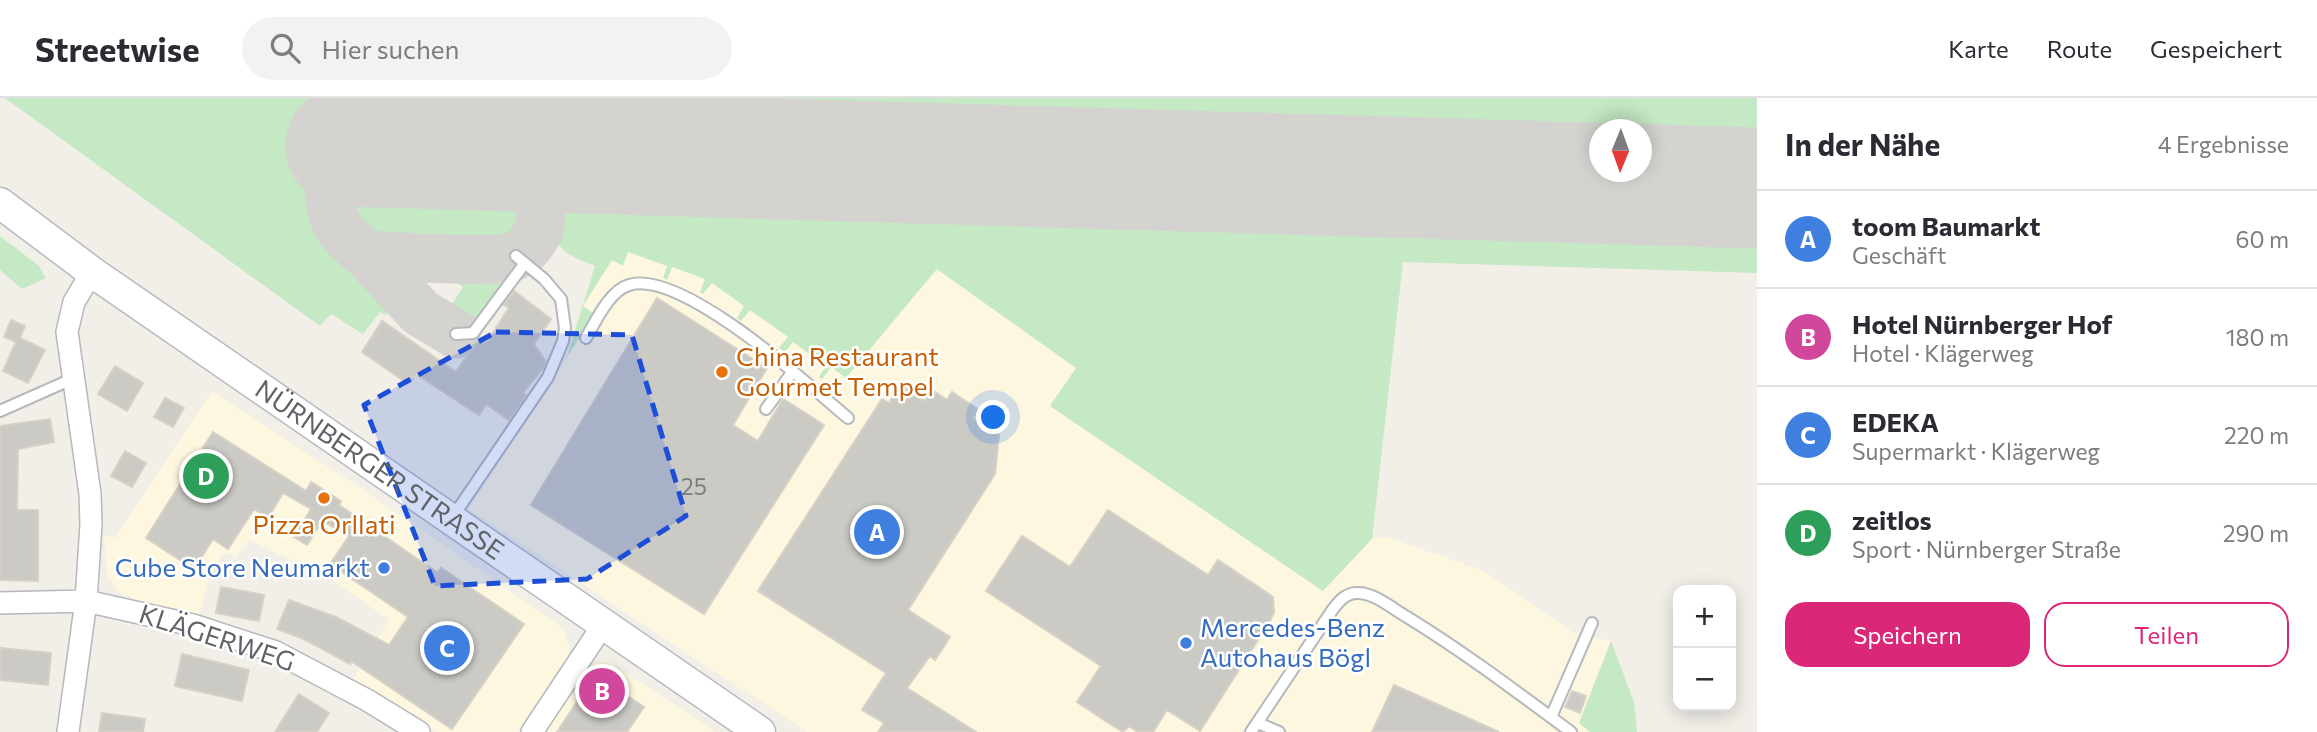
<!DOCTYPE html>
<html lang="de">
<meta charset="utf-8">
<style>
body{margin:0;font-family:Commissioner,sans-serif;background:#f2f2f3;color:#2b2b33}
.controls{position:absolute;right:21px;bottom:21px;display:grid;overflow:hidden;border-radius:14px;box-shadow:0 4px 18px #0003}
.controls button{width:63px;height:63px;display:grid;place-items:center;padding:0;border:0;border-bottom:2px solid #e1e1e2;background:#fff;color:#2b2b33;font:35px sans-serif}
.compass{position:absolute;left:1589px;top:21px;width:63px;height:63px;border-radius:50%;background:#fff;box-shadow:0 4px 18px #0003;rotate:181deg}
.you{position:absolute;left:994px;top:320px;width:24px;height:24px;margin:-18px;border:5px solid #fff;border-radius:50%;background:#1a73e8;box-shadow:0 0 0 10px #1a73e833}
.badge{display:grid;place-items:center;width:46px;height:46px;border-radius:50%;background:#db2777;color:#fff;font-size:23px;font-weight:700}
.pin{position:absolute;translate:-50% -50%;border:4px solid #fff;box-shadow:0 2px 7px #0006}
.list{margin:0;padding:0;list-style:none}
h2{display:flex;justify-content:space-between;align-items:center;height:91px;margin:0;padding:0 28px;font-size:30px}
h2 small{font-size:23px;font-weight:400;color:#7c7c81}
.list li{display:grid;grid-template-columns:46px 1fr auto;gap:21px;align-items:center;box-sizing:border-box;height:98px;padding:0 28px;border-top:2px solid #e1e1e2}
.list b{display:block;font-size:26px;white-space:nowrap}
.list p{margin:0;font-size:23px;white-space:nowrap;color:#7c7c81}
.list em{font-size:23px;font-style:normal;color:#7c7c81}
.actions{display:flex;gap:14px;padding:21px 28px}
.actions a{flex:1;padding:16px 0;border:2px solid #db2777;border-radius:21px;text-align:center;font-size:24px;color:#db2777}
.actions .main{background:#db2777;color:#fff}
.icon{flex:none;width:38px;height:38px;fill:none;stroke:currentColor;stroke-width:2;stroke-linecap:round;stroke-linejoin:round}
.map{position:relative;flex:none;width:1757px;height:634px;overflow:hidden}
header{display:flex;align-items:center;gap:42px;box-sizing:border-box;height:98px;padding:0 35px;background:#fff;border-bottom:2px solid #e1e1e2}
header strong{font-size:33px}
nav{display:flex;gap:38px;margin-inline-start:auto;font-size:24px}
.search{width:490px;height:63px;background:#f2f2f3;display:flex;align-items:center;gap:18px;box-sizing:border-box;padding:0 24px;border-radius:38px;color:#7c7c81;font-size:26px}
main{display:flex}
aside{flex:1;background:#fff}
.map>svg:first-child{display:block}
.commercial{fill:#fef7e0}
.green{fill:#c5e8c5}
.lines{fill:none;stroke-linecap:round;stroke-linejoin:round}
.taxiway{stroke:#d4d3d0;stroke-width:49}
.runway{stroke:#d4d3d0;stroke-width:121}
.building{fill:#cccac5;stroke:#d6d1c6;stroke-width:2}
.lane-casing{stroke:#b5b8bc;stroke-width:14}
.street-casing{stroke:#b5b8bc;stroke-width:24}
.secondary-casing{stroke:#b6babf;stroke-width:33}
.lane{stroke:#fff;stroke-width:10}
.street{stroke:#fff;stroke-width:21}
.secondary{stroke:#fff;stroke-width:30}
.marked{fill:#1d4ed8;fill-opacity:0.2;stroke:#1d4ed8;stroke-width:5;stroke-dasharray:14 9;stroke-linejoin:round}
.food-dot{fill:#e8710a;stroke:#fff;stroke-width:2.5}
.shop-dot{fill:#3f7fe0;stroke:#fff;stroke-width:2.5}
.labels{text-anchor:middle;stroke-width:5;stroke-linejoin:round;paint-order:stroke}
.number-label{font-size:23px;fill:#7a7d7f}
.food-label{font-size:26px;fill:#c56008;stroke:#fff;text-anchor:start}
.street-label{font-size:26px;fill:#5f6368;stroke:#fff}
.shop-label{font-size:26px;fill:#366cbe;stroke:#fff;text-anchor:end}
</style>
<header>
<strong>Streetwise</strong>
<div class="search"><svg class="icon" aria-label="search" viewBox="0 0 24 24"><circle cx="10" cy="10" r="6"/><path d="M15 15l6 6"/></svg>Hier suchen</div>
<nav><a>Karte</a><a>Route</a><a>Gespeichert</a></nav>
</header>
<main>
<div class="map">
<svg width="1757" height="634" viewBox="0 0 1757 634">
<rect width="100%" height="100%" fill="#f1efe8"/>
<path class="commercial" d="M 602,144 L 936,171 L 1076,270 L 1050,307 L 1323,493 L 1359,452 L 1372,441 L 1387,439 L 1484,473 L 1575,536 L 1611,543 L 1579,625 L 1590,634 L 807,634 L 469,411 L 566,261 Z
M 212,293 L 362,391 L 563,530 L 570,551 L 569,560 L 517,634 L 437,634 L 353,582 L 389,522 L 331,481 L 249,442 L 236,459 L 223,455 L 210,478 L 199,519 L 150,508 L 118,494 L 107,478 L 104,438 L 115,440 Z
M 602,562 L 609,564 L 716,634 L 545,634 L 594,566 Z"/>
<path class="green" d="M 5,0 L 1757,0 L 1757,75 L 1642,72 L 1642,32 L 1600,32 L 1599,70 L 327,32 L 328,124 L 399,200 L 386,217 L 380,214 L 363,236 L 331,216 L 320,228 Z
M 375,61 L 519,69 L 534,80 C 551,159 486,153 432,152 C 411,152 381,156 363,145 C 344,133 338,114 337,94 C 337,82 337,73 346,65 Z
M 582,69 L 1757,105 L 1757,175 L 1403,164 L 1372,441 L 1323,493 L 1050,308 L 1076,270 L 937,171 L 846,280 L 831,269 L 822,281 L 819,279 L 826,268 L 793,244 L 785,254 L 779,250 L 788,239 L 750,212 L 741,223 L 737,220 L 744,208 L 712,185 L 703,196 L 700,194 L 705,181 L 672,169 L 667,182 L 663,180 L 667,168 L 628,154 L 623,168 L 612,162 L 583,208 L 594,216 L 566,261 L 595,168 C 582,162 565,158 558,145 C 542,118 546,73 582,69 Z
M 0,138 L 39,168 L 46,180 L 22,191 L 0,172 Z
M 382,165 L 514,170 L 471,233 L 444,218 L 463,189 L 430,167 L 411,194 Z
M 1611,543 L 1634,604 L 1637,634 L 1590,634 L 1579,625 Z"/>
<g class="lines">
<path class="taxiway" d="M 346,48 C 326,64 325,109 339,130 C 346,140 357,149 367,157 C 396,158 493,166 515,158 C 527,153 534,142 540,130 L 544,53
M 367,157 L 421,215 L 456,236"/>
<path class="runway" d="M 346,48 L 1757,90"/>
</g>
<path class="building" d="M 514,193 L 551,221 L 534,246 L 546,264 L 543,270 L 523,295 L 526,297 L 509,322 L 486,306 L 479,317 L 416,276 L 408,286 L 362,254 L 382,223 L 456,274 L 479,241 L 486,245 L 509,210 L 504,207 Z
M 657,200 L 767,270 L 733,327 L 758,343 L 783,301 L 824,327 L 704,516 L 531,407 Z
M 11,222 L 25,228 L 20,240 L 45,252 L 28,285 L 3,273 L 16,244 L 4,239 Z
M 115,268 L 143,285 L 127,313 L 98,296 Z
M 901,287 L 925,303 L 932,292 L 947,302 L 952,294 L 979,312 L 973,320 L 999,337 L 995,376 L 908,512 L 950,539 L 935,562 L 930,558 L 907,590 L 976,634 L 878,634 L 884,625 L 862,612 L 886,575 L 758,493 L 882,301 L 889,305 Z
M 165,300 L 184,310 L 173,329 L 154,319 Z
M 50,321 L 54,344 L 18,351 L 17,412 L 38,412 L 38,483 L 0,482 L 0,328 Z
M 213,334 L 306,393 L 311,384 L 341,403 L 339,407 L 438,475 L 441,470 L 524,526 L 452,631 L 351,563 L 350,566 L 304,541 L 277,531 L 289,502 L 336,519 L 389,547 L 408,519 L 330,466 L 349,438 L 322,423 L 307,447 L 294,439 L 311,411 L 283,395 L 268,420 L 254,411 L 228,451 L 213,441 L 194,471 L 146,440 Z
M 125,353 L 146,365 L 132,389 L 111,378 Z
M 1108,412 L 1208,477 L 1218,462 L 1273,499 L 1274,514 L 1270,523 L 1200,633 L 1167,612 L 1153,634 L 1138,634 L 1129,628 L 1123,634 L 1104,622 L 1077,604 L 1101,568 L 986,493 L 1022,438 L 1070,469 Z
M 221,489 L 264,497 L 259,523 L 216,515 Z
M 0,550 L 51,555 L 48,587 L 0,582 Z
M 182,556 L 249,572 L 242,603 L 175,588 Z
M 595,577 L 644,609 L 627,634 L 557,634 Z
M 1394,587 L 1499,634 L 1372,634 Z
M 1572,593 L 1586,598 L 1580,615 L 1565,609 Z
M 299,596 L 329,615 L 317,634 L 275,634 Z
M 102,615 L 145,621 L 143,634 L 99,634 Z"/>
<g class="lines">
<g class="lane-casing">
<path id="lane" d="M 456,236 L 473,235 L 525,165
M 586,240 C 596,223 609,193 629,187 C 680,170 809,287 848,320
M 766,311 L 793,273
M 0,313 L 72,281
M 452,420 L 548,279 L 563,243 L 565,230 L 561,201 L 544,181 L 516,158
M 1551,619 L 1592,525
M 1258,625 L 1279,634
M 1251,634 L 1333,511 C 1340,502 1347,494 1359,495 C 1376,496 1393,511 1407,519 C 1464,554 1517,594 1571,634"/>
</g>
<g class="street-casing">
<path id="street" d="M 0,505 L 86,503 L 193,527 L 276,554 L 367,602 L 419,634
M 68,634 L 86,503 L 91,426 L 90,396 L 67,234 L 74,204 L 92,174
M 532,634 L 603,527"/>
</g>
<g class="secondary-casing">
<g id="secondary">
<path id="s1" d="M 0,105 L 92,174 L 760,634"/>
</g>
</g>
<use href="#lane" class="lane"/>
<use href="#street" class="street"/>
<use href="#secondary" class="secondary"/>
</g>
<path class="marked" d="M 496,234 L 632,237 L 686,418 L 587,481 L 435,488 L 364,307 Z"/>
<g class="food-dot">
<circle cx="722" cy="274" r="7"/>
<circle cx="324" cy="400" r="7"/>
</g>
<g class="shop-dot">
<circle cx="384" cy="470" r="7"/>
<circle cx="1186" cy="545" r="7"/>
</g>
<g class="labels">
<g class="number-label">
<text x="694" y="397">25</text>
</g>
<g class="food-label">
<text x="736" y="268">China Restaurant<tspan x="736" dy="30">Gourmet Tempel</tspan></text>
<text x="324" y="436" text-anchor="middle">Pizza Orllati</text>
</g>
<g class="street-label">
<text dy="9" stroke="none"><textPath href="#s1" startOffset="464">NÜRNBERGER STRASSE</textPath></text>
<text transform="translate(217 540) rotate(18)" y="9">KLÄGERWEG</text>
</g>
<g class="shop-label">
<text x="370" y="479">Cube Store Neumarkt</text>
<text x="1200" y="539" text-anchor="start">Mercedes-Benz<tspan x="1200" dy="30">Autohaus Bögl</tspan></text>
</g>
</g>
</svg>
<div class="controls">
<button>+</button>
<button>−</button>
</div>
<svg class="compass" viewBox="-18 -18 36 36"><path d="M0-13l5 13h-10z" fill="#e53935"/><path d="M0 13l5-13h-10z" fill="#7c7c81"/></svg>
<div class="you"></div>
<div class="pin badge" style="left:877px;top:434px;background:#3f7fe0">A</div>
<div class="pin badge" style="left:602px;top:593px;background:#d1479c">B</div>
<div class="pin badge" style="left:447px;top:550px;background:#3f7fe0">C</div>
<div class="pin badge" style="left:206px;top:378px;background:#2e9e5b">D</div>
</div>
<aside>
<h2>In der Nähe<small>4 Ergebnisse</small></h2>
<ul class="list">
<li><span class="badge" style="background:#3f7fe0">A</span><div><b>toom Baumarkt</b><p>Geschäft</p></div><em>60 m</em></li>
<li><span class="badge" style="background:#d1479c">B</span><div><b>Hotel Nürnberger Hof</b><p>Hotel · Klägerweg</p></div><em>180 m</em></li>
<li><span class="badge" style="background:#3f7fe0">C</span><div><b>EDEKA</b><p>Supermarkt · Klägerweg</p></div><em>220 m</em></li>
<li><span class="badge" style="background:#2e9e5b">D</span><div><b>zeitlos</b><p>Sport · Nürnberger Straße</p></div><em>290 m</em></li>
</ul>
<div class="actions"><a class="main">Speichern</a><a>Teilen</a></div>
</aside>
</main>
